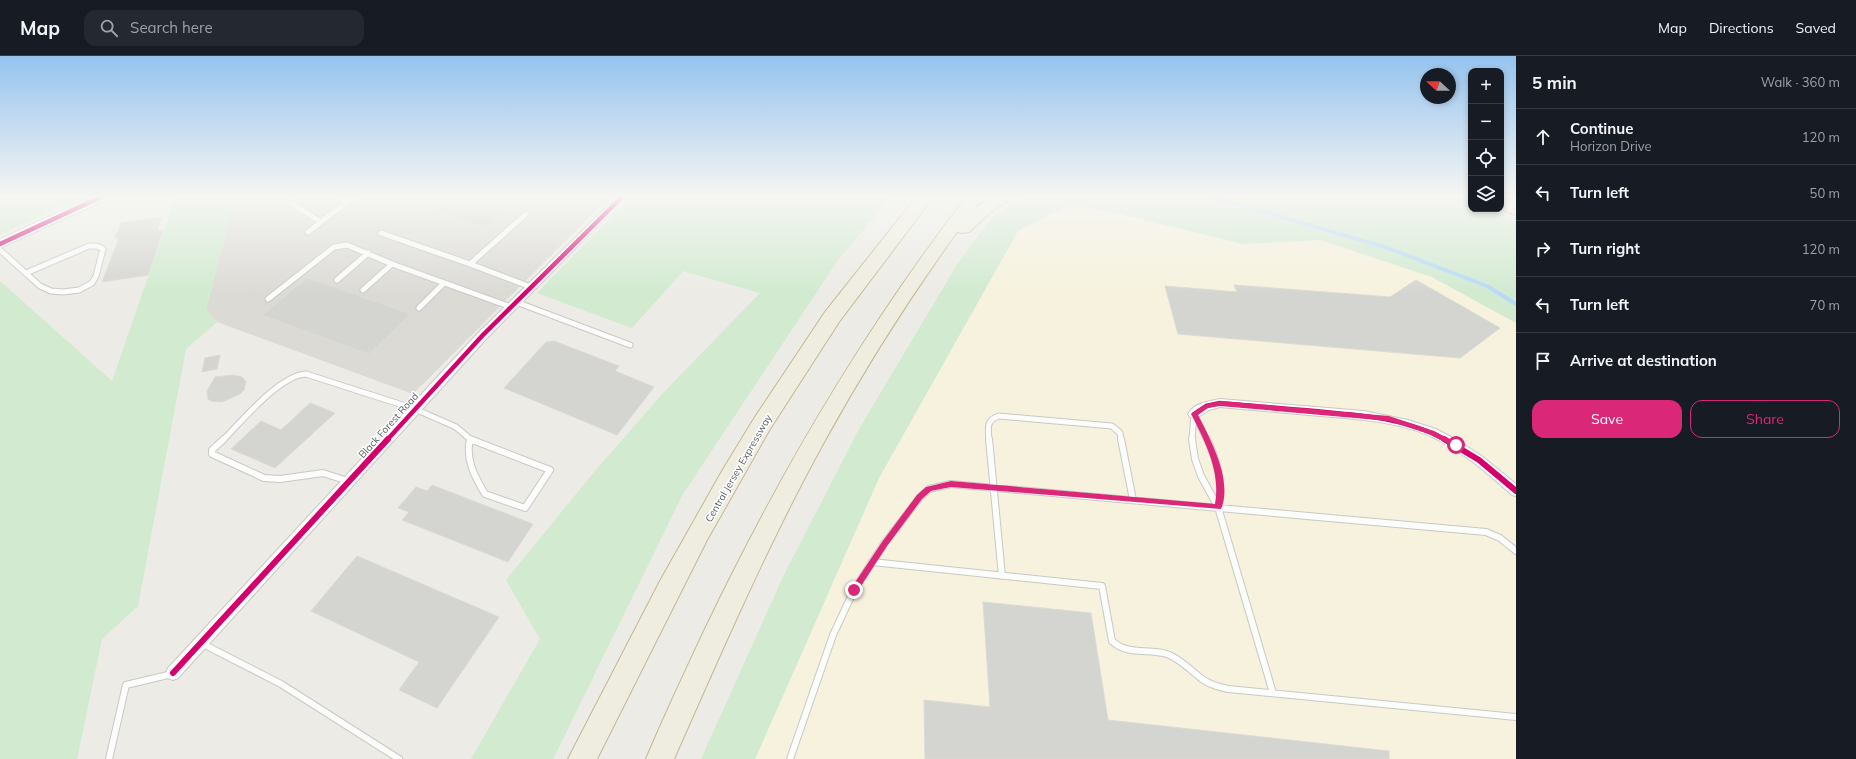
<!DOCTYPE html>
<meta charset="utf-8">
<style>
body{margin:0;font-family:Mulish,sans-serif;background:#242831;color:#f1f3f6}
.controls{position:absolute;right:12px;top:12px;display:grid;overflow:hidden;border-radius:8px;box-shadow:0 2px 6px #0003}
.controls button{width:36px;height:36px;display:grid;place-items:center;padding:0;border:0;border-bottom:1px solid #363941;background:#171b24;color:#f1f3f6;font:20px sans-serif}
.compass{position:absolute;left:1420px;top:12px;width:36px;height:36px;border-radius:50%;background:#171b24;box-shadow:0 2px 6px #0003;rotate:291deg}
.stop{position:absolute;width:12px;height:12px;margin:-9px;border:3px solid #db2777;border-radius:50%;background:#fff}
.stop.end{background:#db2777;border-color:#fff;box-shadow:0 1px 4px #0008}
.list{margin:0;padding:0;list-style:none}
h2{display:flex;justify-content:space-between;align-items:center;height:52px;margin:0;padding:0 16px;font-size:17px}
h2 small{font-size:13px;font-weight:400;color:#9ea1a6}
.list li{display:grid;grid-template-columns:26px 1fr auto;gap:12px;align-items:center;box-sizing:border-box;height:56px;padding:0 16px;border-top:1px solid #363941}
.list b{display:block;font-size:15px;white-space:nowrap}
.list p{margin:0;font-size:13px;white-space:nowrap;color:#9ea1a6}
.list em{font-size:13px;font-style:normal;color:#9ea1a6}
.actions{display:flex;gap:8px;padding:12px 16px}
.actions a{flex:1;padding:9px 0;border:1px solid #db2777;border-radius:12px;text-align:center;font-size:14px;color:#db2777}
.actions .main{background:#db2777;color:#fff}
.icon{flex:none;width:22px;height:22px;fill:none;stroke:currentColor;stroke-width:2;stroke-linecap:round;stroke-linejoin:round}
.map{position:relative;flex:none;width:1516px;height:703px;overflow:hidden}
header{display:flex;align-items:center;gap:24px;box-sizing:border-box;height:56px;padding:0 20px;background:#171b24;border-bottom:1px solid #363941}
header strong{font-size:19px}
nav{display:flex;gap:22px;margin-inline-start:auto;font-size:14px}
.search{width:280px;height:36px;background:#242831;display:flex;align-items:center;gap:10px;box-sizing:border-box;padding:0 14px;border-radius:12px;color:#9ea1a6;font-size:15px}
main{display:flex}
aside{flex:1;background:#171b24}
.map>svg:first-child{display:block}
.commercial{fill:#f6f2dd}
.industrial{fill:#dbdad5}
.green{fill:#d1ead0}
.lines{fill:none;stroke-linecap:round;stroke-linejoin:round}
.stream{stroke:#b8d9f7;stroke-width:4}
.building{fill:#d4d4d0;stroke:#dcdad4}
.lane-far1-casing{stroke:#c8c9c7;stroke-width:7}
.lane-casing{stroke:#c8c9c7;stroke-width:8}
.street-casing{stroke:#c8c9c7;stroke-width:2}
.secondary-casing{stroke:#c9cac9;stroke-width:2}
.highway-casing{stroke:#c4b792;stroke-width:2}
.lane-far1{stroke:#fcfcfb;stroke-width:5}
.lane{stroke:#fcfcfb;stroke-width:6}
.street{fill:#fcfcfb;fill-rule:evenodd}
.secondary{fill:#fcfcfb;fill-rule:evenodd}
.highway{fill:#efede0;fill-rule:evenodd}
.cycleway-far1-casing{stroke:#fff;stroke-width:7}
.cycleway-casing{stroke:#fff;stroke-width:8}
.cycleway-far1{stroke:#d6006c;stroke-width:4.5}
.cycleway{stroke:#d6006c;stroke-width:6}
.route{fill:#db2777}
.labels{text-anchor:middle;stroke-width:3;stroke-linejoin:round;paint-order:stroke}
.street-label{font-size:10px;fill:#5a5e64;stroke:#fff}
</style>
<header>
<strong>Map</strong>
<div class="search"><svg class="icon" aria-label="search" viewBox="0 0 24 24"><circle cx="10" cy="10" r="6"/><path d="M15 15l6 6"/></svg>Search here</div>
<nav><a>Map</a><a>Directions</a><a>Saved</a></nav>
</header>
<main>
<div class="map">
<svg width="1516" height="703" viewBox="0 0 1516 703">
<rect width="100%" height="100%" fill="#ecebe5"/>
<path class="commercial" d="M 1066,150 L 1099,153 L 1243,188 L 1321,184 L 1432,221 L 1516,267 L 1516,703 L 755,703 L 879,422 L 1018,175 Z"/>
<path class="industrial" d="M 235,140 L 610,140 L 413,338 L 217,266 L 206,254 Z"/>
<path class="green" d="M 0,140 L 84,140 L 0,179 Z
M 176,140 L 235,140 L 206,254 L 217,266 L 186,293 L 138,550 L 102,583 L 77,703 L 0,703 L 0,225 L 112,325 Z
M 632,140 L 892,140 L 838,204 L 683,438 L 553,703 L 471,703 L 540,583 L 506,524 L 595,415 L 664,336 L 760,237 L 683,215 L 632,272 L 537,237 Z
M 1030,140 L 1461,140 L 1471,144 L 1471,153 L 1490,153 L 1516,164 L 1516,267 L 1432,221 L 1321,184 L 1243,188 L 1099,153 L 1066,150 L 1018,175 L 879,422 L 755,703 L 701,703 L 783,521 L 859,373 L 958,207 L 991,163 L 1017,145 Z"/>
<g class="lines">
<path class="stream" d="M 1209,140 L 1388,192 L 1487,230 L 1516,248"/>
</g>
<path class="building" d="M 436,140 L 521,140 L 485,172 L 423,150 Z
M 162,161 L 157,174 L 163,174 L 148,219 L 102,226 L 119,182 L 115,182 L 121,167 Z
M 307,222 L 410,258 L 369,298 L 263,259 Z
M 1416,224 L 1500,272 L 1460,302 L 1178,278 L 1165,230 L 1237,236 L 1234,229 L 1390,241 Z
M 554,285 L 619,310 L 615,315 L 654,331 L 617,379 L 504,332 L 546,286 Z
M 220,299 L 217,313 L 202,316 L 205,302 Z
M 234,319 L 242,321 L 246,326 L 244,334 L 240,338 L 222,346 L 211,345 L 208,343 L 207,335 L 215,321 Z
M 310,347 L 335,357 L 275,412 L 231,393 L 261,365 L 281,374 Z
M 432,429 L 533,468 L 508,506 L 402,464 L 409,456 L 398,452 L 416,431 L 427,435 Z
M 357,500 L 499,561 L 437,652 L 399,634 L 419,606 L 311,555 Z
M 983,546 L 1091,557 L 1108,664 L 1389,695 L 1389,703 L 925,703 L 924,644 L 990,651 Z"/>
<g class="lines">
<g class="lane-far1-casing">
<path id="lane-far1" d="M 301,140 L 289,146 L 321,166
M 337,140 L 347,146
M 526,158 L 470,208 L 531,231
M 308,176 L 355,140
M 381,177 L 470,208
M 0,194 L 40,230 L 51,235 L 63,236 L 79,234 L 92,227 L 96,220 L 103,193 L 97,190 L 89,190 L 26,217
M 337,224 L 368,197
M 363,234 L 392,208
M 268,243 L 334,191 L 347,189 L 392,208 L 511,251
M 516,246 L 630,289
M 419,252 L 444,227
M 1194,358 L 1207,384
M 470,383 L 472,384
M 223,384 C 242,365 280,319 306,318 L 415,353 L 456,371 L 470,383
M 989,384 C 988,372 986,364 999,360 L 1112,370 L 1120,377 L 1121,384
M 1192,384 L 1194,358"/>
</g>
<g class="lane-casing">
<path id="lane" d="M 224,383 L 212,394 L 212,398 L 264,422 L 280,423 L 323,417 L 348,425
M 470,383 L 550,414 L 525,452 L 485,438 C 475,421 465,404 470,383 Z
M 989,383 L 1002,520
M 1121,383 L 1133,444
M 1192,383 L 1195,403 L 1201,420 L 1218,451 L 1273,637
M 1207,383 C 1217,405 1224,427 1218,451
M 872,506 L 1102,530 L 1112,585 C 1128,600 1148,592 1167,598 C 1181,603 1191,615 1202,623 C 1210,629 1219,631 1228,633 L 1516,661
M 201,587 L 281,628 L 399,703
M 109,703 L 126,629 L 172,618
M 790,703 L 833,579 L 854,534 L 884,488 L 920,441 L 929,433 L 951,428 L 1486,476 L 1500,482 L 1516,495"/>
</g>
<g class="street-casing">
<path id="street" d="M 618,140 L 627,140 L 486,283 L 178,622 L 173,624 L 168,622 L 166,617 L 168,612 L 478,277 Z
M 1220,343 L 1364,355 L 1408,364 L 1436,373 L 1460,386 L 1483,401 L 1516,428 L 1516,440 L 1512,439 C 1486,416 1459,392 1428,379 C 1394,365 1356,363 1320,360 C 1287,357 1253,354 1220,351 L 1209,354 L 1198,361 L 1190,361 L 1188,358 C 1194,347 1209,345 1220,343 Z"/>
</g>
<g class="secondary-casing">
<path id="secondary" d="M 93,140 L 109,140 L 107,143 L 0,192 L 0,183 Z"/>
</g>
<g class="highway-casing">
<path id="highway" d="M 917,140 L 934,140 L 839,266 L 770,373 L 707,484 L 597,703 L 568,703 L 660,525 L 722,415 L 755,361 L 825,256 Z
M 967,140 L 983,140 L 974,153 L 992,140 L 1011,140 L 1009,144 L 993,154 L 969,176 L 963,177 L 957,176 C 908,244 863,315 823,388 C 767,490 721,597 674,703 L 646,703 C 664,660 684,618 704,575 C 778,420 862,276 967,140 Z
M 1501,142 L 1516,148 L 1516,159 L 1500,153 Z"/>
</g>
<use href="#lane-far1" class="lane-far1"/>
<use href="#lane" class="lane"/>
<use href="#street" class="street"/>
<use href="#secondary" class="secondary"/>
<use href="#highway" class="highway"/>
<g class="cycleway-far1-casing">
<path id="cycleway-far1" d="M 0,188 L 103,140
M 1194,358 L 1206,350 L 1220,347 C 1252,350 1283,352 1315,355 C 1360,359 1406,362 1446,384
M 387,384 L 482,280 L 623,140"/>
</g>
<g class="cycleway-casing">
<path id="cycleway" d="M 1444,383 L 1479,404 L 1516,435
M 173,617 L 388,383"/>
</g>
<use href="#cycleway-far1" class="cycleway-far1"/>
<use href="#cycleway" class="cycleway"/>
</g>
<linearGradient id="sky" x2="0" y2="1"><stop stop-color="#95c3ee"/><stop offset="0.59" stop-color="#f6f6f3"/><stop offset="1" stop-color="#f6f6f3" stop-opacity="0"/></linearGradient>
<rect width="1516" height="238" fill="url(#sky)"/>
<path class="route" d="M 1220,345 L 1389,360 L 1434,375 L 1460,389 L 1459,391 L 1454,391 L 1429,378 L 1389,365 L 1220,350 L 1208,352 L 1198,359 C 1211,384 1233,425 1221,453 L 951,431 L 931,435 L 922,443 L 887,490 L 857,536 L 852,536 L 852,531 L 882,486 L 917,439 L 926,431 L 951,425 L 1215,448 C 1221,416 1205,385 1191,358 L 1204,349 Z"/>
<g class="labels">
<g class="street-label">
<text transform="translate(388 369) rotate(-48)" y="4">Black Forest Road</text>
<text transform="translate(738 412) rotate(-60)" y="4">Central Jersey Expressway</text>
</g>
</g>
</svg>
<div class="controls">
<button>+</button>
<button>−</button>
<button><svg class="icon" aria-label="locate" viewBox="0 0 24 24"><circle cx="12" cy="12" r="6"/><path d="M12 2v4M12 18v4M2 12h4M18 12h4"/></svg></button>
<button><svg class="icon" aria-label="layers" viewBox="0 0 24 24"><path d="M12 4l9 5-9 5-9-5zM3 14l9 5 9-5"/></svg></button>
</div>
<svg class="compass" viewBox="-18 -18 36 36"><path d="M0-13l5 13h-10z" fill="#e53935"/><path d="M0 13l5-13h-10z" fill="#9ea1a6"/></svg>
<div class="stop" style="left:1456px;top:389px"></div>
<div class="stop end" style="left:854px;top:534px"></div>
</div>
<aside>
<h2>5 min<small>Walk · 360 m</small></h2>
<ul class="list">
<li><svg class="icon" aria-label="ahead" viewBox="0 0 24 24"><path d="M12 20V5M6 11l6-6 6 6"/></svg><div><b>Continue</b><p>Horizon Drive</p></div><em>120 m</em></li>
<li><svg class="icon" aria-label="left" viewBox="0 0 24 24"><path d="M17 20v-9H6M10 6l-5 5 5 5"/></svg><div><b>Turn left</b></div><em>50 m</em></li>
<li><svg class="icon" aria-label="right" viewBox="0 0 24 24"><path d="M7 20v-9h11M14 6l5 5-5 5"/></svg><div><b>Turn right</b></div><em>120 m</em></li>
<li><svg class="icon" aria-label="left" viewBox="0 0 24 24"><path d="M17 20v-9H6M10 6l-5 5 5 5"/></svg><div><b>Turn left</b></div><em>70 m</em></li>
<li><svg class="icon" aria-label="arrive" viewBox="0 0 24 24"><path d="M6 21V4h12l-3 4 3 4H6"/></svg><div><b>Arrive at destination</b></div></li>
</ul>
<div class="actions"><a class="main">Save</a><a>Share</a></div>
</aside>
</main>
